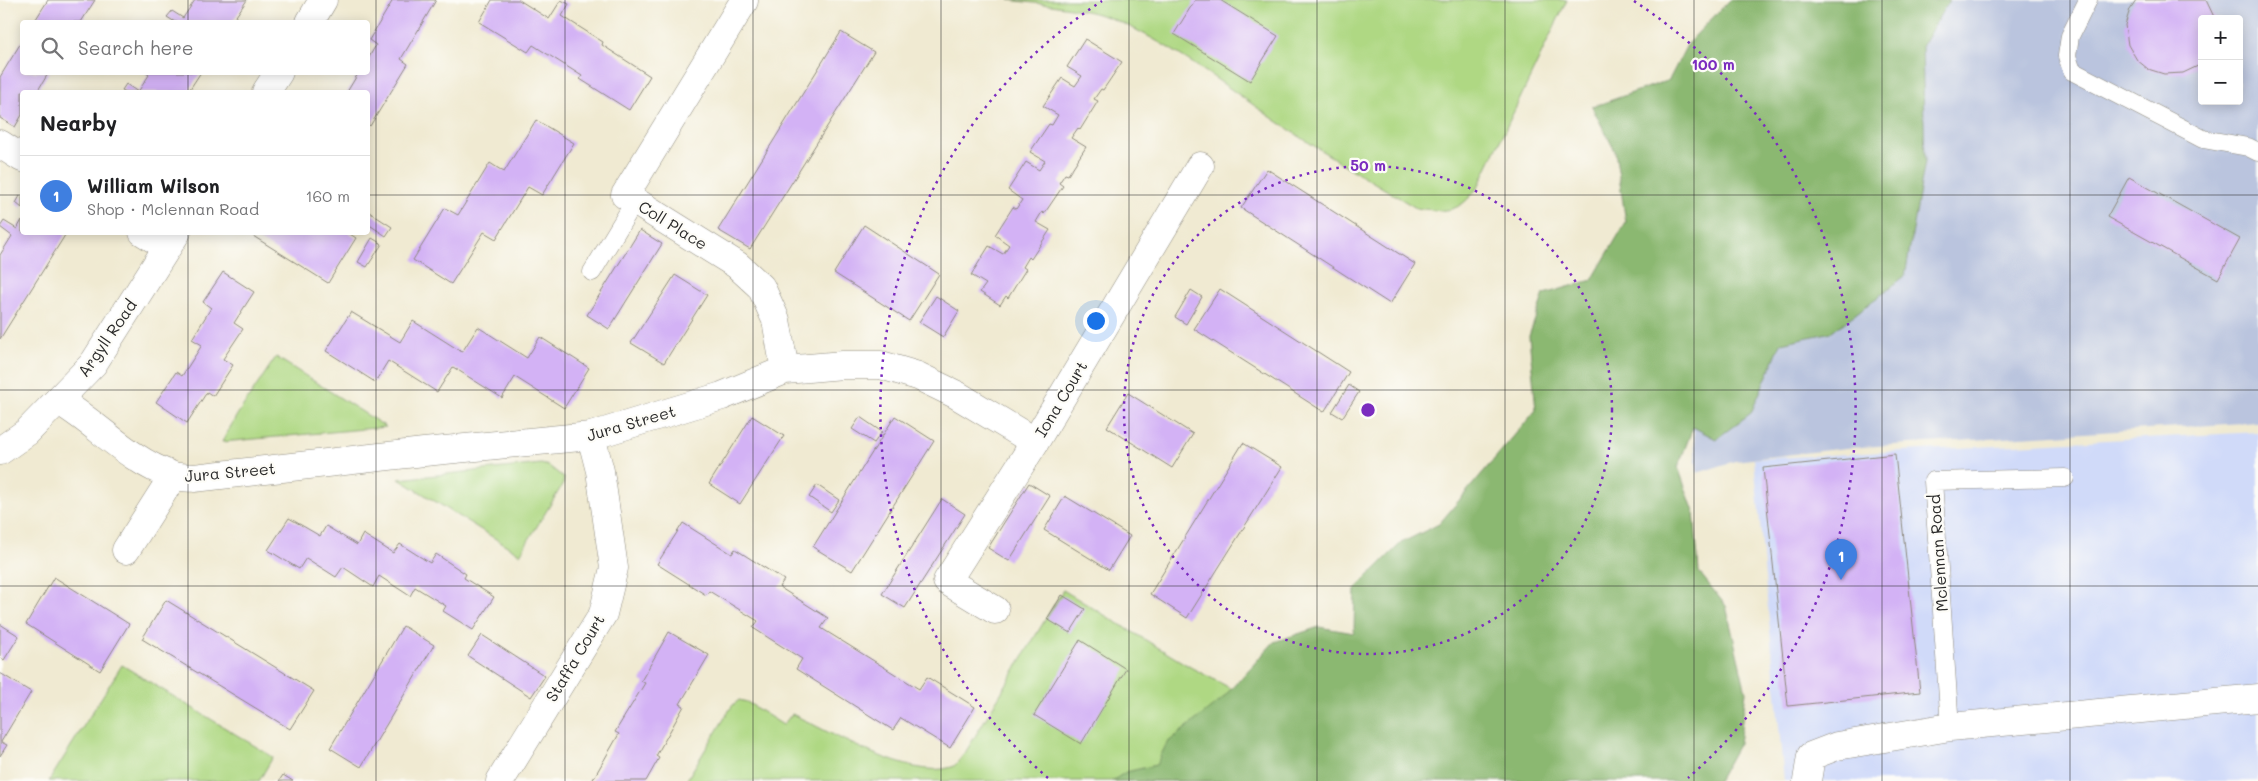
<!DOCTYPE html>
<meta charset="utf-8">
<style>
body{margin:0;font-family:Mali,sans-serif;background:#f6f6f6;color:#202124}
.controls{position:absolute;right:15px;top:15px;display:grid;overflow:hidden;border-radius:5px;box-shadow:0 2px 12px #0003}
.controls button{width:45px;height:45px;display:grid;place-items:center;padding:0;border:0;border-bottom:1px solid #e0e0e0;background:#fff;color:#202124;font:25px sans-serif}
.you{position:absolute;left:1095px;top:320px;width:18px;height:18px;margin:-12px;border:4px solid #fff;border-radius:50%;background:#1a73e8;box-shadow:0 0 0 8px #1a73e833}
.badge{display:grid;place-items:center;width:32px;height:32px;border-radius:50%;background:#d1495b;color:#fff;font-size:16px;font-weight:700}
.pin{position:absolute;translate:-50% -41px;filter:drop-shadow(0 1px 2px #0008)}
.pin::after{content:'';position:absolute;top:26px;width:18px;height:15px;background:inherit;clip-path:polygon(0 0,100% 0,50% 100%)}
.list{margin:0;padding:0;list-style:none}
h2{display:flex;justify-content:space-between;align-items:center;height:65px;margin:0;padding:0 20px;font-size:21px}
h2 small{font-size:16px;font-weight:400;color:#757577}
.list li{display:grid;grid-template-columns:32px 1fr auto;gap:15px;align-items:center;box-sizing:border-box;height:80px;padding:0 20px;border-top:1px solid #e0e0e0}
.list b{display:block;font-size:19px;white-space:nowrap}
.list p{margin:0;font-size:16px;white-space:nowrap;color:#757577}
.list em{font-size:16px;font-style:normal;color:#757577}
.icon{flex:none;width:28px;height:28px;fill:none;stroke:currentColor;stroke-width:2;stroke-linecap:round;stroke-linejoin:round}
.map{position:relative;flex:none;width:2258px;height:781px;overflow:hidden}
.search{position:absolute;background:#fff;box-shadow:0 2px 12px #0003;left:20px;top:20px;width:350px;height:55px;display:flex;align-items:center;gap:12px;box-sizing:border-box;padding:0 18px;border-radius:5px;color:#757577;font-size:19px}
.panel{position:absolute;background:#fff;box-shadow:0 2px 12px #0003;left:20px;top:90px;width:350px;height:145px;border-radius:5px}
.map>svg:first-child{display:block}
.built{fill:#d0daf9}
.industrial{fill:#bac4de;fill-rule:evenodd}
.green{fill:#afd883;stroke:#6d8257}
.forest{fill:#8bb871;stroke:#5b724e}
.building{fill:#d3b2f5}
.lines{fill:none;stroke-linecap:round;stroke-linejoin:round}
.lane-casing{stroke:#8e8a7e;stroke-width:19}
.street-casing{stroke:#8e8a7e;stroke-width:29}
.lane{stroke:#fff;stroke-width:18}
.street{stroke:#fff;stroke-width:28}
.grid{fill:none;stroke:#2b2b2b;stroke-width:1;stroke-opacity:0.55}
.ring{fill:none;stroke:#7b2cbf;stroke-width:2.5;stroke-dasharray:2.5 5}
.labels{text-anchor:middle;stroke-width:4.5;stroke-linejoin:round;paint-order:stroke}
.street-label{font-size:16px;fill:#2b2b2b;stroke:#fdfcf7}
.centre{fill:#7b2cbf;stroke:#fdfcf7;stroke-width:2.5}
.ring-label{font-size:15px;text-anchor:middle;font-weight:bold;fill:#7b2cbf;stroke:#fdfcf7;stroke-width:4.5;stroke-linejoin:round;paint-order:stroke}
</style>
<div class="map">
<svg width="2258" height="781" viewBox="0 0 2258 781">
<rect width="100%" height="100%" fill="#fdfcf7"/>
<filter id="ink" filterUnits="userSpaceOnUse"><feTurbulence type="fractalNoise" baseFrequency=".02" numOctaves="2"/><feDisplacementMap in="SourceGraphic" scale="10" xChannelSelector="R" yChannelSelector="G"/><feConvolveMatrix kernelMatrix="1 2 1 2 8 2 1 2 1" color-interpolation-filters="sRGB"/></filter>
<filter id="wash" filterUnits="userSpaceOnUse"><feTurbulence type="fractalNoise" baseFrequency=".0096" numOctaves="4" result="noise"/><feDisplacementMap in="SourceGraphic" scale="20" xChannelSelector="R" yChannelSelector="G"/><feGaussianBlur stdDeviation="1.12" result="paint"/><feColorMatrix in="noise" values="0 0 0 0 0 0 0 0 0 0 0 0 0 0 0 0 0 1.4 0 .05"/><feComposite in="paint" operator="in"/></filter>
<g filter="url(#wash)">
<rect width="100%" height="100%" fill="#f0ead2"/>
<path class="built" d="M 2258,432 L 2258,781 L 1784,781 L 1754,459 Z"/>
<path class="industrial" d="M 1946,0 L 2258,0 L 2258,422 L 1846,448 L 1735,461 L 1697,473 L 1693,427 ZM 2202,19 L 2239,19 L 2239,101 L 2202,101 Z"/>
<path class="green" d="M 1009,0 L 1567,0 L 1478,187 C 1458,214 1447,212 1416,208 C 1372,181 1326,155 1284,126 C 1232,91 1177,48 1120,22 C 1086,7 1047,5 1009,0 Z
M 276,357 L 386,427 L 222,442 L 237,415 Z
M 541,464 L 549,466 L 564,478 L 563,484 L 520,554 L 399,479 Z
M 1063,590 L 1192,668 L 1236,691 L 1364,781 L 686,781 L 732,706 L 739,700 L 747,702 L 783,725 L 792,714 C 830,732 912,781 952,767 C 957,765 961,757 965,753 Z
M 122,665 L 273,757 L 259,781 L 49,781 Z"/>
<path class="forest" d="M 1730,0 L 1949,0 L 1922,46 L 1925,161 L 1905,276 L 1832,332 L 1781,343 L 1751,413 L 1716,439 L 1693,427 L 1678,467 L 1694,512 L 1699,572 L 1726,606 L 1746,692 L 1739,743 L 1718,781 L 1112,781 L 1126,772 L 1156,765 L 1167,743 L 1221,700 L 1274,642 L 1319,627 L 1354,633 L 1355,589 L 1401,543 L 1439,524 L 1536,410 L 1529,336 L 1544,294 L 1592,280 L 1626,222 L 1615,151 L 1592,107 L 1669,80 L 1688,43 Z"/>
<g id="blocks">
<path class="building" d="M 48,0 L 95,0 L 81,22 L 34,22 Z
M 195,0 L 247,0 L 232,22 L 175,22 L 167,17 L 172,11 L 183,18 Z
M 393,0 L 436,0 L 401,59 L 408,64 L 370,126 L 368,124 L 368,92 L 347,92 L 359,72 L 368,72 L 368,59 L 376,45 L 369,40 Z
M 492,0 L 519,0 L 549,19 L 561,0 L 569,4 L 562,16 L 603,42 L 602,45 L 650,76 L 629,110 L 580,79 L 582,76 L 533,45 L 528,52 L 479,22 Z
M 1195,0 L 1220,0 L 1278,36 L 1250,81 L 1174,34 Z
M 2136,0 L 2206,0 L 2215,19 L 2202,19 L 2202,62 L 2200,65 L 2183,73 L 2164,74 L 2148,69 L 2137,60 L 2128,45 L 2125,25 L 2130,9 Z
M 841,32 L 874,52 L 750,249 L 718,230 Z
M 1085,39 L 1122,62 L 1103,90 L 1101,89 L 1094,99 L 1098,101 L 1080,130 L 1078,128 L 1071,138 L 1086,147 L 1068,175 L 1065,174 L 1059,183 L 1063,186 L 1044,214 L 1042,212 L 1036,222 L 1050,230 L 1031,259 L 1029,257 L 1023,267 L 1026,269 L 1008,298 L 1006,296 L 1000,305 L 980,292 L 986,284 L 971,275 L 989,246 L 1003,254 L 1009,245 L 995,235 L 1013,207 L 1016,209 L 1022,200 L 1008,190 L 1026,162 L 1039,170 L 1045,161 L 1030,152 L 1049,124 L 1052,125 L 1058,115 L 1043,106 L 1062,78 L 1075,86 L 1082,76 L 1067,67 Z
M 22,41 L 22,72 L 49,72 L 37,92 L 22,92 L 22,115 L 15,127 L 0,118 L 0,77 Z
M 145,72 L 201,72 L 188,92 L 126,92 L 122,90 L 126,84 L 138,92 L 149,75 Z
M 536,120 L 574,143 L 542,195 L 528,187 L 496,239 L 484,232 L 451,284 L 413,260 L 445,208 L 458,215 L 490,163 L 504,172 Z
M 1267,169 L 1415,264 L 1390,304 L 1241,208 Z
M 2129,177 L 2240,239 L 2218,279 L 2107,217 Z
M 20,196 L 22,197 L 22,208 L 16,203 Z
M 369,212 L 392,227 L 386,236 L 368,224 Z
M 22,220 L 22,232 L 67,232 L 0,339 L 0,255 L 12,236 L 0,227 L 4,221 L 17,229 Z
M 864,225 L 939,274 L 909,321 L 834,273 Z
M 640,230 L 662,244 L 609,329 L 587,315 Z
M 255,232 L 347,232 L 356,238 L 328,283 L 253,236 Z
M 372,238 L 382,244 L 367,267 L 358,262 Z
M 223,272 L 254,292 L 234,323 L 243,329 L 223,359 L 233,365 L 213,396 L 207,392 L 187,423 L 156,402 L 176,372 L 182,376 L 202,345 L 192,339 L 211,308 L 203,302 Z
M 675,275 L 707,295 L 664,363 L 631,343 Z
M 1220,289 L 1349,372 L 1324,412 L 1194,329 Z
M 1191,290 L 1202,297 L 1186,324 L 1175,317 Z
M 936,296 L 959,311 L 943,337 L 919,322 Z
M 351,312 L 400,342 L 413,321 L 462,352 L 478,327 L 527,358 L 540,337 L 589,368 L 564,408 L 515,377 L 502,398 L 453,367 L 437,392 L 388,361 L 375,382 L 326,351 Z
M 1349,385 L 1359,392 L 1342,418 L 1332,412 Z
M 1128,393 L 1193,434 L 1172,468 L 1107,427 Z
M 752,416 L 784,436 L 740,504 L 709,484 Z
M 895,416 L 934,441 L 852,571 L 813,547 Z
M 860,417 L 882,432 L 874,443 L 852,429 Z
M 1243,443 L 1282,467 L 1187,618 L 1150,594 Z
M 1895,454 L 1920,692 L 1788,706 L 1763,468 Z
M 1029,483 L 1050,496 L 1009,561 L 988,548 Z
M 817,485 L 839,500 L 831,512 L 809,497 Z
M 1065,496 L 1130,536 L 1109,570 L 1044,530 Z
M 942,499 L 965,514 L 905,608 L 882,594 Z
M 289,518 L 320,536 L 326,526 L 357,545 L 363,534 L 393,553 L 400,544 L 430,563 L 436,554 L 466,574 L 464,578 L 494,597 L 473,630 L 443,611 L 446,606 L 415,587 L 410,596 L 379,576 L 373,587 L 343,567 L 336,577 L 306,558 L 299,569 L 268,550 Z
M 683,523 L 732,554 L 735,549 L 784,580 L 779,587 L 828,618 L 821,628 L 919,689 L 927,677 L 975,707 L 950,748 L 901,718 L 893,730 L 869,715 L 796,669 L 802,659 L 753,628 L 758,621 L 709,591 L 706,595 L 657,564 Z
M 54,577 L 129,624 L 100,671 L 26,624 Z
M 1062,595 L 1085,609 L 1070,633 L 1047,619 Z
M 166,600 L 314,691 L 290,729 L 142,639 Z
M 0,624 L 19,636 L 4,660 L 0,657 Z
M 403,626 L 434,645 L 361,767 L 330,748 Z
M 669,632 L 709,655 L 680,704 L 684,706 L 656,756 L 659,758 L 646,781 L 592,781 L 619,734 L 615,732 L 645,683 L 641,681 Z
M 482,635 L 545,676 L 531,697 L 468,656 Z
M 1080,640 L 1126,669 L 1081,744 L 1034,715 Z
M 0,673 L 31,692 L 1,742 L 7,745 L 0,756 Z
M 283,775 L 293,781 L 279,781 Z"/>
</g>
</g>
<g filter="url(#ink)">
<use href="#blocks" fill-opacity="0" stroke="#8e8a7e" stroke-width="1"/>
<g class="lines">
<g class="lane-casing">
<path id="lane" d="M 2088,0 L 2070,36 L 2067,56 L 2072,71 L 2203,139 L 2248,147 L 2258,152
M 592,272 L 635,201
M 1950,727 L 1933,481 L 2065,478"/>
</g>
<g class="street-casing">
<path id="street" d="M 744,1 L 625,195 L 737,265 L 761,287 L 776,320 L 785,370
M 310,22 L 323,0
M 266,92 L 279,72
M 0,144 L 22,158
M 143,232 L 167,247
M 59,401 C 98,424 128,460 171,475 C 178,478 187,477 194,478 L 424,452 L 591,436 L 722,396 L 785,370 L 843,365 L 881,365 L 918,376 L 957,395 L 1035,442
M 0,451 L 27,432 L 93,364 L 177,232
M 126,550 L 173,476
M 995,610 L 947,581 L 1035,442 L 1200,166
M 500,781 L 603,614 L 614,568 L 600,471 L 591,436
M 1807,781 L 1811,756 L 1837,746 L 1950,727 L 2258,698"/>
</g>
<use href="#lane" class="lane"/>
<use href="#street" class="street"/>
</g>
</g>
<path class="grid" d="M 188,0 L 188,22M 376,0 L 376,781M 565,0 L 565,781M 753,0 L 753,781M 941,0 L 941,781M 1129,0 L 1129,781M 1317,0 L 1317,781M 1505,0 L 1505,781M 1694,0 L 1694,781M 1882,0 L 1882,781M 2070,0 L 2070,781M 188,72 L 188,92M 0,195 L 22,195M 368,195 L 2258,195M 188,232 L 188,781M 0,390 L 2258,390M 0,586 L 2258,586"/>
<g class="ring">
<circle cx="1368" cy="410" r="244"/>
<path d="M1048 778A488 488 0 0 1 1102 1M1634 1A488 488 0 0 1 1688 778"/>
</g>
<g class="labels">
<g class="street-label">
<text transform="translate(673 225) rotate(32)" y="6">Coll Place</text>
<text transform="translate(107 338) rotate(-55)" y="6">Argyll Road</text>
<text transform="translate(1061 399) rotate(-59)" y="6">Iona Court</text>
<text transform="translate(631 423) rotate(-16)" y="6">Jura Street</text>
<text transform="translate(230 472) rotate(-5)" y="6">Jura Street</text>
<text transform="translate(1938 553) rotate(-94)" y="6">Mclennan Road</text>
<text transform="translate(575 658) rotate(-59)" y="6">Staffa Court</text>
</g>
</g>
<circle cx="1368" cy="410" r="8" class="centre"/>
<g class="ring-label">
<text x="1713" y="70">100 m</text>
<text x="1368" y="171">50 m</text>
</g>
</svg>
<div class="controls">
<button>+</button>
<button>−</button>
</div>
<div class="you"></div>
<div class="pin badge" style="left:1841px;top:580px;background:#3f7fe0">1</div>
<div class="search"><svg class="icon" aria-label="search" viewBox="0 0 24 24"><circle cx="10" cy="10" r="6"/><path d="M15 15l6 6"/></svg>Search here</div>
<section class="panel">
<h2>Nearby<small></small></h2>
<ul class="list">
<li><span class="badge" style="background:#3f7fe0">1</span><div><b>William Wilson</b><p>Shop · Mclennan Road</p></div><em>160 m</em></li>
</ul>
</section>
</div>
